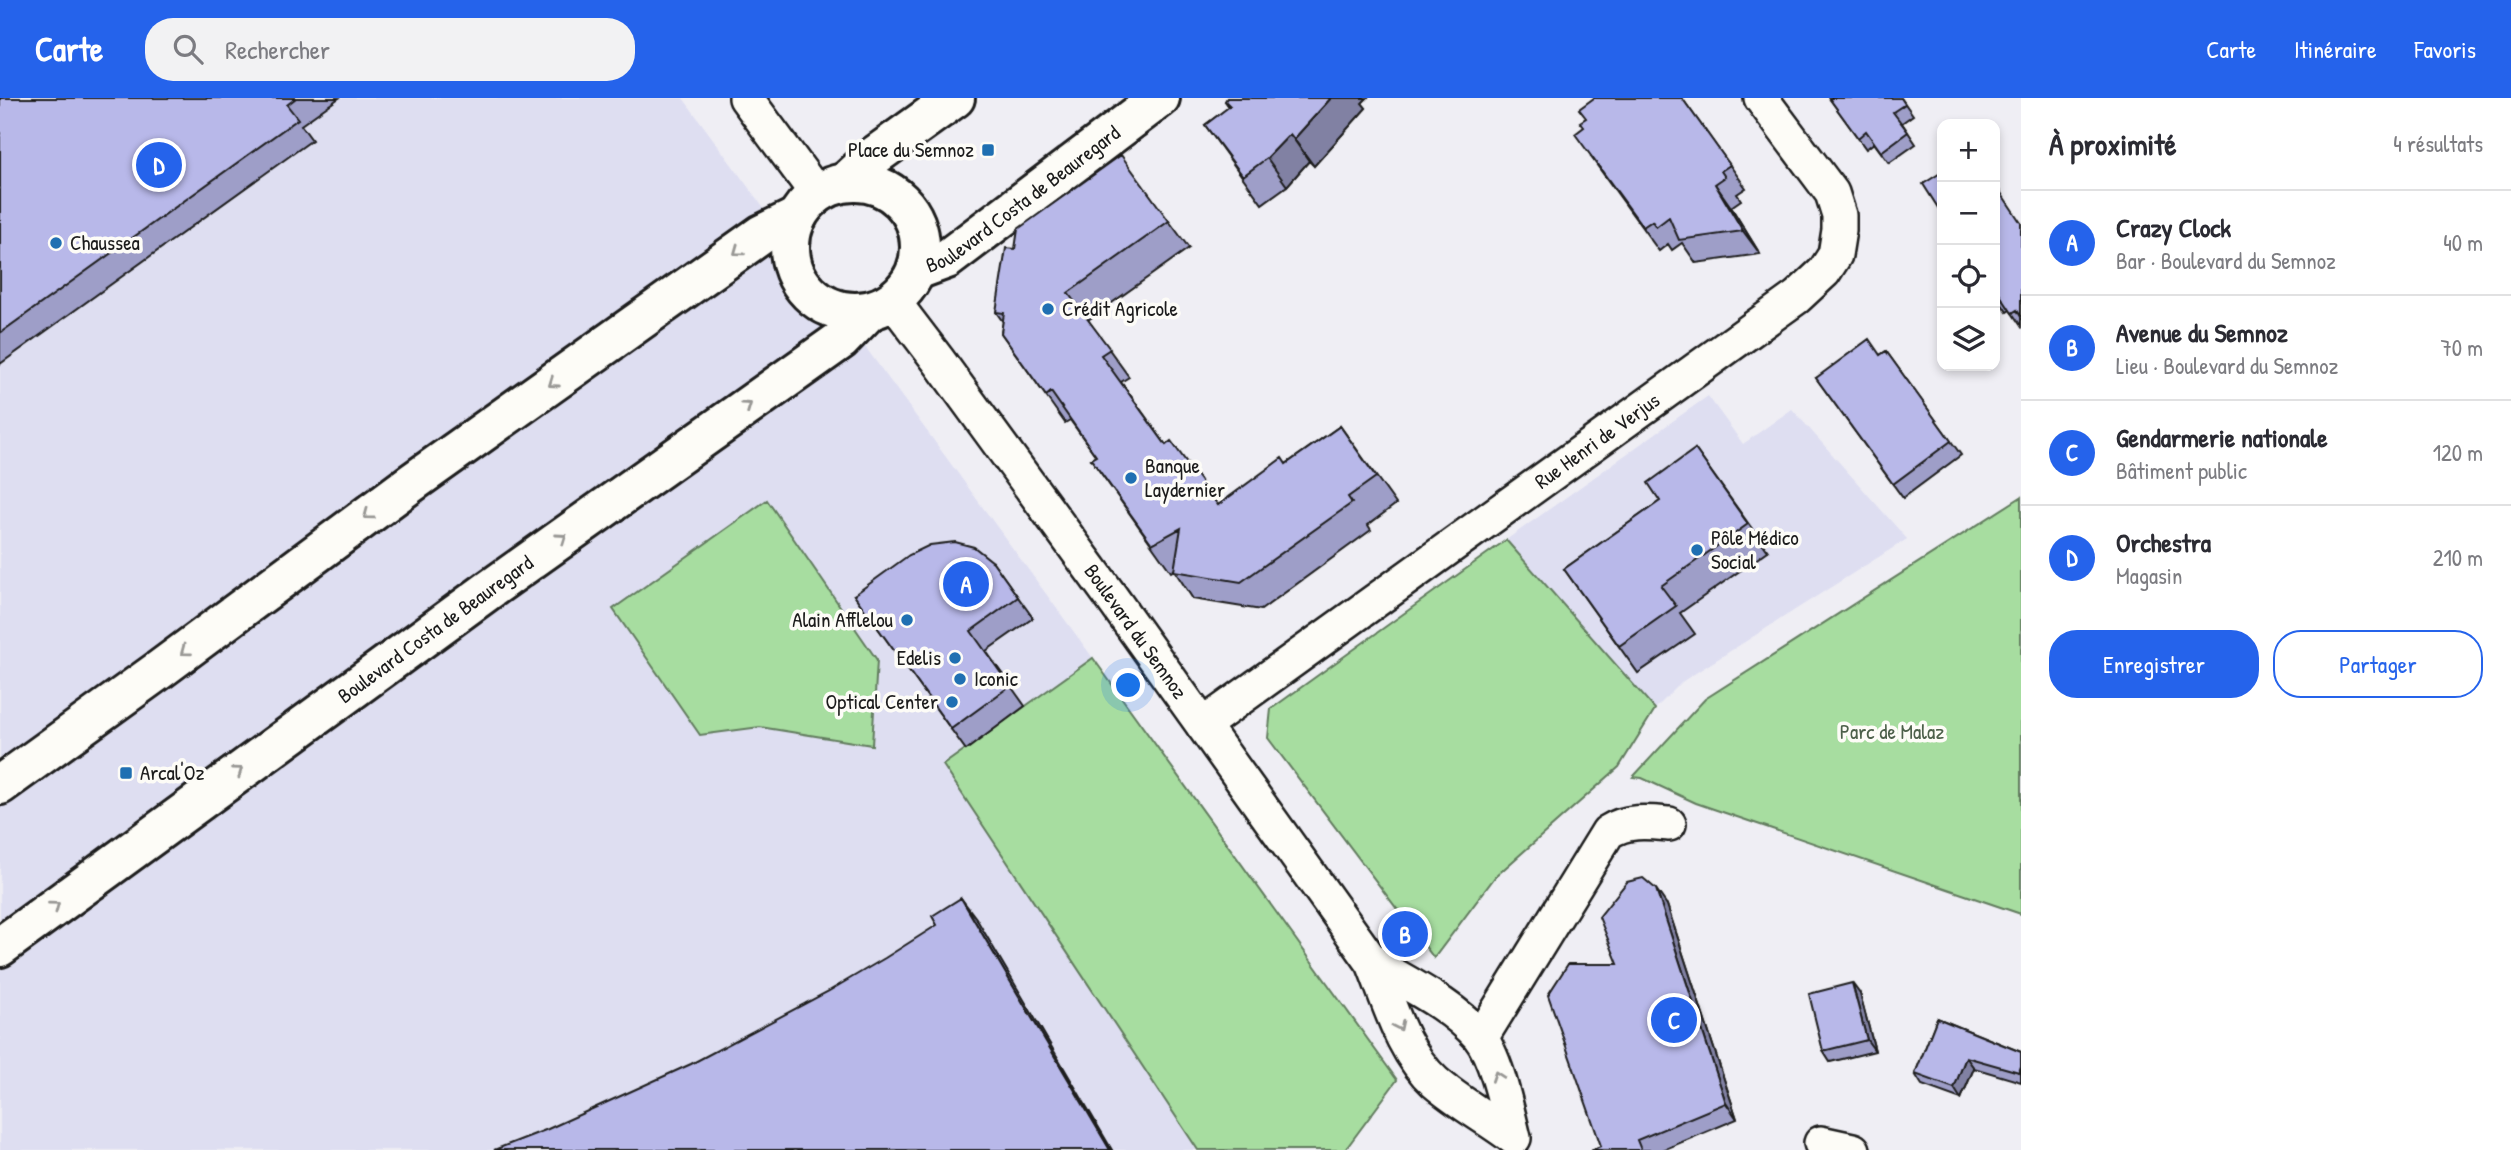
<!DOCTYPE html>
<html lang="fr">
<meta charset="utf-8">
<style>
body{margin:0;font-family:"Patrick Hand",sans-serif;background:#f2f2f3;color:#2b2b33}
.controls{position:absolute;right:21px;top:21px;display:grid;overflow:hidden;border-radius:14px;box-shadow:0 4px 10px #0003}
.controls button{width:63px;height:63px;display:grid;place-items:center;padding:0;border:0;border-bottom:2px solid #e1e1e2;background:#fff;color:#2b2b33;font:35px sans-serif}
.you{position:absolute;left:1129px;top:588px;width:24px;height:24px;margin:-18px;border:5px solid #fff;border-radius:50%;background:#1a73e8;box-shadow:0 0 0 10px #1a73e833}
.badge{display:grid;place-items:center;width:46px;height:46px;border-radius:50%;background:#2563eb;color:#fff;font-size:23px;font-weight:700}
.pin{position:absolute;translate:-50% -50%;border:4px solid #fff;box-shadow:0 2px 7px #0006}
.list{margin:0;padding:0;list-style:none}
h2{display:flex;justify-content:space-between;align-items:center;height:91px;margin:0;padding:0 28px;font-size:30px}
h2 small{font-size:23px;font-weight:400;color:#7c7c81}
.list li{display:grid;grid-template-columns:46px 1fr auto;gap:21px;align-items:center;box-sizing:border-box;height:105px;padding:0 28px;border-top:2px solid #e1e1e2}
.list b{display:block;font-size:26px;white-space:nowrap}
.list p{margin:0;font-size:23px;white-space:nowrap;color:#7c7c81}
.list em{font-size:23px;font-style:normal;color:#7c7c81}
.actions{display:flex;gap:14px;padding:21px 28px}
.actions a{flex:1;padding:16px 0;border:2px solid #2563eb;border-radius:28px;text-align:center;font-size:24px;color:#2563eb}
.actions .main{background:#2563eb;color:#fff}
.icon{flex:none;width:38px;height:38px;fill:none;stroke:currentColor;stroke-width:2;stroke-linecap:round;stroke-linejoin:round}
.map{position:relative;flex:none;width:2021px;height:1052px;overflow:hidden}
header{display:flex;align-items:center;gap:42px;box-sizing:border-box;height:98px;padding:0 35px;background:#2563eb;color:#fff}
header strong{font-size:33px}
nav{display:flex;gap:38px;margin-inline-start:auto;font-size:24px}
.search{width:490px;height:63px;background:#f2f2f3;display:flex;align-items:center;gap:18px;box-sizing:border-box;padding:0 24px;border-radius:28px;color:#7c7c81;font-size:26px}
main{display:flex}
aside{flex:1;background:#fff}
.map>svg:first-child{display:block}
.built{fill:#dedef1}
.green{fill:#a7dda0;stroke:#627c5e;stroke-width:2}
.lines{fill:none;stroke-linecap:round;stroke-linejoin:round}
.minor-casing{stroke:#1c1c1c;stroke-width:38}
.tertiary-casing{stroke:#1c1c1c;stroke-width:44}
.minor{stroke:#fdfcf7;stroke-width:33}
.tertiary{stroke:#fdfcf7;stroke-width:38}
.wall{fill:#9e9ec8;stroke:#1c1c1c;stroke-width:2}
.shaded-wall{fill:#8181a3;stroke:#1c1c1c;stroke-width:2}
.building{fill:#b8b8e9;stroke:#1c1c1c;stroke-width:2}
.oneway{stroke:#989794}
.poi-dot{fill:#1f6fb2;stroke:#fdfcf7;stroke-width:2.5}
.labels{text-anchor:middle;stroke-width:7;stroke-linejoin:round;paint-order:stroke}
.poi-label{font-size:21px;fill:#1c1c1c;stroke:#fdfcf7;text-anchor:start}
.street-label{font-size:21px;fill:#1c1c1c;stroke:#fdfcf7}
.park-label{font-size:21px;fill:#4d604a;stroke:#fdfcf7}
</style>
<header>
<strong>Carte</strong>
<div class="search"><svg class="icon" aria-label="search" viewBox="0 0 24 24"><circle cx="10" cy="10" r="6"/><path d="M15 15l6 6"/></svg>Rechercher</div>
<nav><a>Carte</a><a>Itinéraire</a><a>Favoris</a></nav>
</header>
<main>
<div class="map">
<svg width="2021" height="1052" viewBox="0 0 2021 1052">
<rect width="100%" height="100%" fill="#efeef4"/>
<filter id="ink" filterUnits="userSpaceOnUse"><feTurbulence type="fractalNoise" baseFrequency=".0143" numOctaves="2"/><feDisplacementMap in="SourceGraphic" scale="14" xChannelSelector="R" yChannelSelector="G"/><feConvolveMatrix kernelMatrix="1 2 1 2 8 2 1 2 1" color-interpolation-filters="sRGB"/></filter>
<g filter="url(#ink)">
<path class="built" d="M 0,0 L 683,0 L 1093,560 L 943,667 L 1198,1052 L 0,1052 Z
M 1708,298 L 1743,346 L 1792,311 L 1907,441 L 1683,583 L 1655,611 L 1506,442 Z"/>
<path class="green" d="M 2021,399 L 2021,816 L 1696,705 L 1642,680 L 1633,679 L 1705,601 Z
M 767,402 L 877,562 L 872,647 L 760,629 L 700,637 L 613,511 Z
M 1506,442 L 1655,611 L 1619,669 L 1495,779 L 1434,860 L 1268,640 L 1271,611 Z
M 1093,560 L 1397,982 L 1345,1052 L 1198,1052 L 943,667 Z"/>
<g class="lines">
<g class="minor-casing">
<g id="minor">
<path d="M 746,0 L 817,96"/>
<path id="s1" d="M 893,203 L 938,262 L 1109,496 L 1373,865 C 1389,904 1402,954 1435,984 C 1459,1005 1489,1021 1514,1040 C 1507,1012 1497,960 1479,938 C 1451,906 1409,887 1373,865"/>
<path id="s2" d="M 1203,627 L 1797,199 L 1824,174 L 1835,157 L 1839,132 L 1839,117 L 1832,95 L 1761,0"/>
<path d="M 1481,940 L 1608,734 C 1627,722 1646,724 1669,726"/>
<path d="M 1821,1045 L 1853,1052"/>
</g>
</g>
<g class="tertiary-casing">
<g id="tertiary">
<circle cx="855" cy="149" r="65"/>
<path d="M 846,84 L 873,59 L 955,0"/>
<path id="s3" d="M 917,172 L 947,161 L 1160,0"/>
<path d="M 0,687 L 158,573 L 410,386 L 762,136 L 797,119"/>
<path id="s4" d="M 0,849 L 489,492 L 841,242 L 869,213"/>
</g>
</g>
<use href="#minor" class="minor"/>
<use href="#tertiary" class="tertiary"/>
</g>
<path class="wall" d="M 0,0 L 339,0 L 301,27 L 312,42 L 0,266 Z
M 1227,0 L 1367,0 L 1362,5 L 1366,10 L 1314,68 L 1309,63 L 1287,88 L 1262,106 L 1205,27 L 1229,9 L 1225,3 Z
M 1682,0 L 1746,90 L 1737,96 L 1741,102 L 1731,109 L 1760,156 L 1696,165 L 1682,145 L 1672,152 L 1668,146 L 1659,153 L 1591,59 Z
M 1829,0 L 1901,0 L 1913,17 L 1902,25 L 1916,46 L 1889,65 L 1874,45 L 1866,51 Z
M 1169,123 L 1189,150 L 1088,222 L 1129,279 L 1121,284 L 1166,347 L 1218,407 L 1286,366 L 1340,328 L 1396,406 L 1368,427 L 1371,432 L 1261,512 L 1193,501 L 1174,472 L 1171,474 L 1091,361 L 1096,358 L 1070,322 L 1065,325 L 1001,235 L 1003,224 L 996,214 L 1015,151 Z
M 2021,124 L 2021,228 L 2010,212 L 2007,214 L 1995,196 Z
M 1886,253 L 1961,357 L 1903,400 L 1816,280 L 1880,257 Z
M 1695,351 L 1768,453 L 1680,515 L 1695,536 L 1638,575 L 1564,471 L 1660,403 Z
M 993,464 L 1033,520 L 986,553 L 1025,608 L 966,652 L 854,497 Z
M 1667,807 L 1737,1021 L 1663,1052 L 1591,1052 L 1601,1048 L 1618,866 Z
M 1860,896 L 1875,953 L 1830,964 L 1823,953 Z
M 1937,920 L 2021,954 L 2021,984 L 1974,970 L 1961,1001 L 1922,987 L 1915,976 Z"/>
<path class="shaded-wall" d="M 1331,0 L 1367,0 L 1362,5 L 1366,10 L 1314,68 L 1294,41 Z
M 1290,36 L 1309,63 L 1287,88 L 1267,60 Z
M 1715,86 L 1731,109 L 1760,156 L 1743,133 Z
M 1656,791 L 1667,807 L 1737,1021 L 1726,1005 Z
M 961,800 L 976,820 L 1112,1052 L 1110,1052 Z
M 1852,885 L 1860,896 L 1875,953 L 1867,942 Z
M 1966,959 L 1974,970 L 1961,1001 L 1954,990 Z"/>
<path class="building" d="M 0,0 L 296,0 L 287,7 L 298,21 L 0,235 Z
M 1227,0 L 1331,0 L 1294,41 L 1290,36 L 1267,60 L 1243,78 L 1205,27 L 1230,8 L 1225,3 Z
M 1594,0 L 1682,0 L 1730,67 L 1721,73 L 1725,79 L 1715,86 L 1743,133 L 1679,142 L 1669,119 L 1656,129 L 1652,123 L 1643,129 L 1575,36 L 1584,29 L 1580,24 L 1586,20 L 1579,11 Z
M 1829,0 L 1901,0 L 1905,6 L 1893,14 L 1908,34 L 1881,54 L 1866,33 L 1858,40 Z
M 1121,57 L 1169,123 L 1068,195 L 1110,251 L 1101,257 L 1166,347 L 1171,343 L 1218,407 L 1282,360 L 1286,366 L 1340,328 L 1376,379 L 1348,399 L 1352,405 L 1241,484 L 1174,473 L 1181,430 L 1152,446 L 1091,361 L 1096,358 L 1051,294 L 1046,298 L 1001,235 L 1004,215 L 996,214 L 1006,150 L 1015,151 L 1018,131 Z
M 1942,74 L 1942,116 L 1923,86 Z
M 1995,86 L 2021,125 L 2021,219 L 2017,212 L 2012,215 L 2000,197 L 1997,199 L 1995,196 Z
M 1869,241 L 1880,257 L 1886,253 L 1951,343 L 1893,386 L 1816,280 Z
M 1695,351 L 1748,426 L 1661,488 L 1676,508 L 1619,548 L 1564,471 L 1660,403 L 1648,385 Z
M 955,444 L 974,449 L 993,464 L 1018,499 L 971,533 L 1010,588 L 951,631 L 854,497 L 909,457 L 930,447 Z
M 1643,780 L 1656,791 L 1726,1005 L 1637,1042 L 1641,1052 L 1591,1052 L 1601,1048 L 1548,897 L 1568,866 L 1618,866 L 1599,819 L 1627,784 Z
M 961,800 L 1110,1052 L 494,1052 L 548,1031 L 691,966 L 829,893 L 885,860 L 937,827 L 932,818 Z
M 1852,885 L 1867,942 L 1823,953 L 1809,896 Z
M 1937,920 L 2021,954 L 2021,968 L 2019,974 L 1966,959 L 1954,990 L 1915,976 Z"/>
<defs><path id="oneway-chevron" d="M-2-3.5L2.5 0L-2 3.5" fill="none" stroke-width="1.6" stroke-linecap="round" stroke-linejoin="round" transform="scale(1.75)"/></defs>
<g class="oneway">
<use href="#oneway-chevron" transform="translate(738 153) rotate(144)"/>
<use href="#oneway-chevron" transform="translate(553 285) rotate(145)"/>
<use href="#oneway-chevron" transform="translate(747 308) rotate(-35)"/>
<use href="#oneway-chevron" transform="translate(368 417) rotate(143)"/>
<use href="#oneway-chevron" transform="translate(562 440) rotate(-35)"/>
<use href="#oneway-chevron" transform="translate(185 553) rotate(143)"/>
<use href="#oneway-chevron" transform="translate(238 673) rotate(-36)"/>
<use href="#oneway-chevron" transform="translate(55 808) rotate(-37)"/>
<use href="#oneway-chevron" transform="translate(1399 928) rotate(64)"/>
<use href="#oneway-chevron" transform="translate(1497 978) rotate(-109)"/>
</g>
</g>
<g class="poi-dot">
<rect x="981" y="45" width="14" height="14" rx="3.5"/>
<circle cx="56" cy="145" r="7"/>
<circle cx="1048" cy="211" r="7"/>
<circle cx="1131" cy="380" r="7"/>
<circle cx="1697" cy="452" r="7"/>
<circle cx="907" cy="522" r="7"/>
<circle cx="955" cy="560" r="7"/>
<circle cx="960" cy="581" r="7"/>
<circle cx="952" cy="604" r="7"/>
<rect x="119" y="668" width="14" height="14" rx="3.5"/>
</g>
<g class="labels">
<g class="poi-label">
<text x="974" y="59" text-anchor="end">Place du Semnoz</text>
<text x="70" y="152">Chaussea</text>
<text x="1062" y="218">Crédit Agricole</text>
<text x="1145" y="375">Banque<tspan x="1145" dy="24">Laydernier</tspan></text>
<text x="1711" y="447">Pôle Médico<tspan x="1711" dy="24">Social</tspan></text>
<text x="893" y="529" text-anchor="end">Alain Afflelou</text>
<text x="941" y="567" text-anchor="end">Edelis</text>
<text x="974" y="588">Iconic</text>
<text x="938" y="611" text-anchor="end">Optical Center</text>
<text x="140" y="682">Arcal'Oz</text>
</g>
<g class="street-label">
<text dy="7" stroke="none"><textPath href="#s3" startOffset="128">Boulevard Costa de Beauregard</textPath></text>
<text dy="7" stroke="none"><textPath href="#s2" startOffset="486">Rue Henri de Verjus</textPath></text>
<text dy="7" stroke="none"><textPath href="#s4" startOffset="539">Boulevard Costa de Beauregard</textPath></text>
<text dy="7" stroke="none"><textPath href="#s1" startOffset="410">Boulevard du Semnoz</textPath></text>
</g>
<g class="park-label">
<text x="1892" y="641">Parc de Malaz</text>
</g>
</g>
</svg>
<div class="controls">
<button>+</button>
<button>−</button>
<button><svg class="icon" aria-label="locate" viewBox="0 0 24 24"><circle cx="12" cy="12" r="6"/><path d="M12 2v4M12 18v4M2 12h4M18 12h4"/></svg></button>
<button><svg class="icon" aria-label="layers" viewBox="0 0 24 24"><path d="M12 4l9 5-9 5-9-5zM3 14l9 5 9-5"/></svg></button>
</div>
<div class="you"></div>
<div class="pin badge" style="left:966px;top:486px">A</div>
<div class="pin badge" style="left:1405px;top:836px">B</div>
<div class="pin badge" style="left:1674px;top:922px">C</div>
<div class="pin badge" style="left:159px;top:67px">D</div>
</div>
<aside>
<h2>À proximité<small>4 résultats</small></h2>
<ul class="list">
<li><span class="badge">A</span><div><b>Crazy Clock</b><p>Bar · Boulevard du Semnoz</p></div><em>40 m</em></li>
<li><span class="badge">B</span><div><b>Avenue du Semnoz</b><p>Lieu · Boulevard du Semnoz</p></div><em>70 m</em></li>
<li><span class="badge">C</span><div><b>Gendarmerie nationale</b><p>Bâtiment public</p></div><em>120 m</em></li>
<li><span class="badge">D</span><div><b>Orchestra</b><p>Magasin</p></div><em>210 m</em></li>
</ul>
<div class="actions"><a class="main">Enregistrer</a><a>Partager</a></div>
</aside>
</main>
